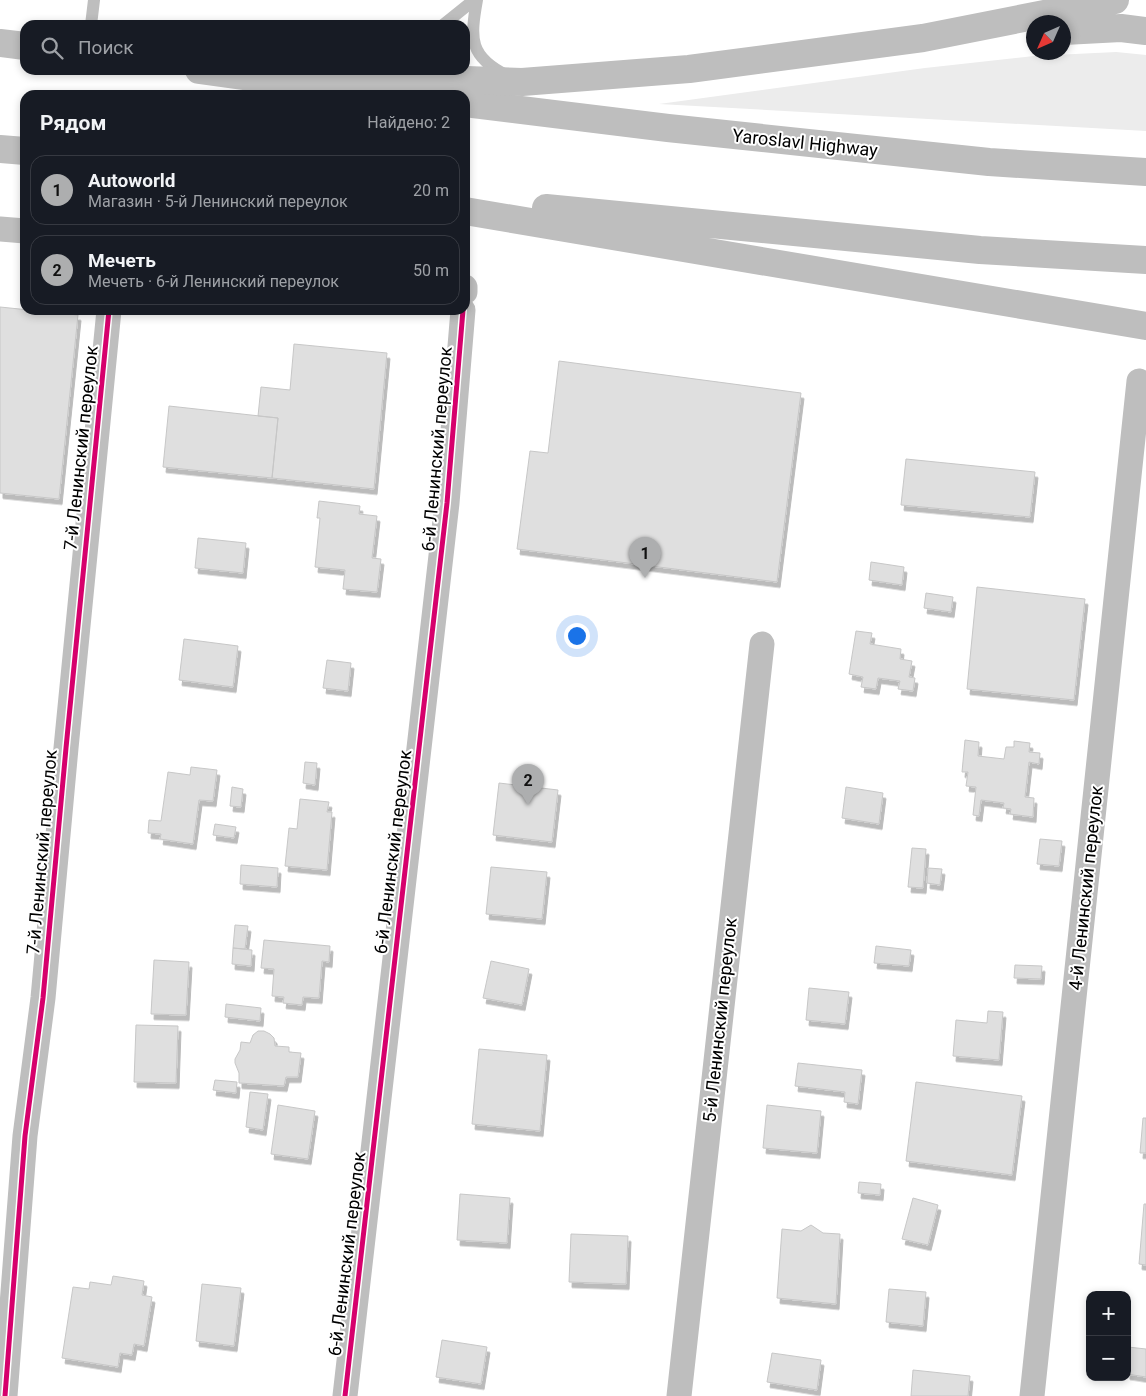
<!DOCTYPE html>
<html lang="ru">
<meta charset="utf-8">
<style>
body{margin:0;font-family:Roboto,sans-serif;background:#242831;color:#f1f3f6}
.controls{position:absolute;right:15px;bottom:15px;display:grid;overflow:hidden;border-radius:10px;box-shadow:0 2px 8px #0003}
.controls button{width:45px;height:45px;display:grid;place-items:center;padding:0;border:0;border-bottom:1px solid #363941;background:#171b24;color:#f1f3f6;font:25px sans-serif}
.compass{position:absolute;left:1026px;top:15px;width:45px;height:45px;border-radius:50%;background:#171b24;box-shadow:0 2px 8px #0003;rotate:225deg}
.you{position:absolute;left:576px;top:635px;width:18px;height:18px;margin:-12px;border:4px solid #fff;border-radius:50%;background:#1a73e8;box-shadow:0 0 0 8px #1a73e833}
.badge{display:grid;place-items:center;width:32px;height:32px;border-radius:50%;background:#adaeaf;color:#111;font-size:16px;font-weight:700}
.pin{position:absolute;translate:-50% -41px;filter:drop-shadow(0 1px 2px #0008)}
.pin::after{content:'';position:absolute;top:26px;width:18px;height:15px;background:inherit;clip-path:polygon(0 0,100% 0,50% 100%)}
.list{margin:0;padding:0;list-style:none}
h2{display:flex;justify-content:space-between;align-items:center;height:65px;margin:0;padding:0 20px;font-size:21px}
h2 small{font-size:16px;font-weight:400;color:#9ea1a6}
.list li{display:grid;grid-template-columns:32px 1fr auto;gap:15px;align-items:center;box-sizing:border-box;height:70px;margin:0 10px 10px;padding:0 10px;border:1px solid #363941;border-radius:15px}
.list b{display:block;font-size:19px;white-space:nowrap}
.list p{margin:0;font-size:16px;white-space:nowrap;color:#9ea1a6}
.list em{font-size:16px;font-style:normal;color:#9ea1a6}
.icon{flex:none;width:28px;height:28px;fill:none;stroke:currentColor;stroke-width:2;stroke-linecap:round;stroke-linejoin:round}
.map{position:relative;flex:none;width:1146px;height:1396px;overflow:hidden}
.search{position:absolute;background:#171b24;box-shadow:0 2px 8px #0003;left:20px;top:20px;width:450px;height:55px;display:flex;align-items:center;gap:12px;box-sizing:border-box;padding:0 18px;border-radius:15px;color:#9ea1a6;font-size:19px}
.panel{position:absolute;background:#171b24;box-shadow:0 2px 8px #0003;left:20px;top:90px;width:450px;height:225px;border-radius:15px}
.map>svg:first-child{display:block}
.green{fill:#ececec}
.building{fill:#dfdfdf;stroke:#c7c7c7;filter:url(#shadow)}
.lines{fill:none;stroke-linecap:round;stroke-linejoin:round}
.lane{stroke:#bebebe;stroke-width:12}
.street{stroke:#bebebe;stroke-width:25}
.primary{stroke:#bebebe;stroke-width:28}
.highway{stroke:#bebebe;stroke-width:28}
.cycleway-casing{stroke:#fff;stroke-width:8}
.cycleway{stroke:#d6006c;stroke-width:5}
.labels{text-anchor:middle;stroke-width:4;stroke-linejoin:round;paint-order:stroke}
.street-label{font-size:18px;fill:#000;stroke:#fff}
</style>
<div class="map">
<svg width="1146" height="1396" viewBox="0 0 1146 1396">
<defs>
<filter id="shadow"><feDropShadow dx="3" dy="5.5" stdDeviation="0" flood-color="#0004"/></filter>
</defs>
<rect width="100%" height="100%" fill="#fff"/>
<path class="green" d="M 1116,52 L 1146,55 L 1146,131 L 659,104 L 925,68 L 1034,56 Z"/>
<path class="building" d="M 0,307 L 78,315 L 59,499 L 0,493 Z
M 294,344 L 387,353 L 374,489 L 272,478 L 278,418 L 258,416 L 261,387 L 290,390 Z
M 559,361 L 801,393 L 777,582 L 517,549 L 530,451 L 548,453 Z
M 169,406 L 278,418 L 272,478 L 163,467 Z
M 906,459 L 1035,472 L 1030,517 L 901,505 Z
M 319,501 L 360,506 L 359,514 L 377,516 L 372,558 L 381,559 L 377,592 L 343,589 L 345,570 L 315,567 L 320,518 L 317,518 Z
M 198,538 L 246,543 L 243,573 L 195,568 Z
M 871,562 L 904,567 L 902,585 L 869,580 Z
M 977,587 L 1085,599 L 1074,700 L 967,689 Z
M 926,593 L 953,597 L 951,612 L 924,608 Z
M 856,631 L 872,633 L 870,644 L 901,649 L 900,659 L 912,661 L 909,677 L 915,678 L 913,691 L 898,689 L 900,681 L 878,678 L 876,689 L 861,687 L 863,677 L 849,674 Z
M 184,639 L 238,646 L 233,687 L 179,680 Z
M 327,660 L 351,663 L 348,691 L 323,688 Z
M 965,740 L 979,742 L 978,756 L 1004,759 L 1006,747 L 1014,747 L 1014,741 L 1030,743 L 1029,752 L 1040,753 L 1039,764 L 1029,762 L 1025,797 L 1034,798 L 1033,817 L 1010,814 L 1011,809 L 1003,808 L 1004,803 L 981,800 L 979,816 L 973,815 L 976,787 L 966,786 L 968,772 L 962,772 Z
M 305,762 L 317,763 L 315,785 L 303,783 Z
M 191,767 L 217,770 L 213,801 L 199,800 L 193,844 L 160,839 L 161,834 L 148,833 L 149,820 L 161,821 L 168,772 L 190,775 Z
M 499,783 L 558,790 L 552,842 L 493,835 Z
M 232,787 L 243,789 L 241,807 L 230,806 Z
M 846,787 L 883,793 L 879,824 L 842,818 Z
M 300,799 L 329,802 L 327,812 L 332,812 L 327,870 L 285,866 L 289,828 L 297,829 Z
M 215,824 L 236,827 L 234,838 L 213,835 Z
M 1040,839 L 1062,841 L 1059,866 L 1037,864 Z
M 912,848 L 926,849 L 923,888 L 908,887 Z
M 241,865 L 278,868 L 277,887 L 240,884 Z
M 491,867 L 547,872 L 542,919 L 486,914 Z
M 928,868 L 942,869 L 940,885 L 927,883 Z
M 235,925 L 248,926 L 245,949 L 233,948 Z
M 264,940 L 330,946 L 329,962 L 322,961 L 319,998 L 303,997 L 302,1005 L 283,1003 L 284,997 L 272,996 L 274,969 L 261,968 Z
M 876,946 L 911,950 L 909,966 L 874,963 Z
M 233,948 L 252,950 L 251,966 L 232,964 Z
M 154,960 L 189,962 L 186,1015 L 151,1014 Z
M 491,961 L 529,969 L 522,1005 L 483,998 Z
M 1015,965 L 1042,966 L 1041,979 L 1014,978 Z
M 809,988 L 849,992 L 845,1024 L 806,1020 Z
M 226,1004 L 261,1008 L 260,1021 L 225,1017 Z
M 988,1011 L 1003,1012 L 999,1060 L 953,1056 L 956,1020 L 987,1023 Z
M 136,1025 L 178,1026 L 176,1083 L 134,1082 Z
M 258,1031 L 264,1031 L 270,1034 L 274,1038 L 275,1046 L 289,1047 L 289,1052 L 301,1053 L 298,1077 L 286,1077 L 284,1086 L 239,1083 L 239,1073 L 235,1063 L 235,1059 L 240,1050 L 241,1042 L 250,1043 L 253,1035 Z
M 479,1049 L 547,1055 L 540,1131 L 472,1124 Z
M 798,1063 L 862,1070 L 858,1104 L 844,1102 L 845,1092 L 795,1086 Z
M 215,1080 L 237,1082 L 236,1093 L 213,1090 Z
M 916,1082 L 1022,1096 L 1012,1175 L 906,1161 Z
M 250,1092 L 268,1094 L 263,1130 L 246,1127 Z
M 278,1105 L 315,1111 L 308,1159 L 271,1154 Z
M 767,1105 L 821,1111 L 817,1153 L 763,1148 Z
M 1143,1118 L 1146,1118 L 1146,1153 L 1140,1153 Z
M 859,1182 L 881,1184 L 880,1195 L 858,1193 Z
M 460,1194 L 510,1198 L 507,1243 L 457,1240 Z
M 913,1198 L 938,1205 L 928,1245 L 902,1239 Z
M 1144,1204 L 1146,1204 L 1146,1265 L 1139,1264 Z
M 811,1225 L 823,1233 L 840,1234 L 836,1304 L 777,1298 L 782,1229 L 801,1231 Z
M 571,1234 L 628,1236 L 626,1284 L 569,1282 Z
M 113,1276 L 144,1281 L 142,1295 L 152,1297 L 144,1346 L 134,1344 L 132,1355 L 120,1353 L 118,1367 L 62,1358 L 73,1287 L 89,1289 L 90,1282 L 111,1285 Z
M 202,1284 L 241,1288 L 234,1346 L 196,1341 Z
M 889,1289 L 926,1292 L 923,1326 L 886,1322 Z
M 442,1340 L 487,1347 L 481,1384 L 436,1377 Z
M 1128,1347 L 1146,1349 L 1146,1377 L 1127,1374 Z
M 772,1353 L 821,1360 L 817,1390 L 767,1382 Z
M 913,1370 L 970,1376 L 968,1396 L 911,1396 Z"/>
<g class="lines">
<path class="lane" d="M 477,0 C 470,39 469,57 508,76
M 91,25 L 94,0
M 443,25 L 474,0"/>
<path class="street" d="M 0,229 L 25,231
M 465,292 L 465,287
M 5,1396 L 25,1136 L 43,998 L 66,748 L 109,310
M 345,1396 L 447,503 L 463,310
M 679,1396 L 762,644
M 1032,1396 L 1139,381"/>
<path class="primary" d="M 326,86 L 397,95
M 465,103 L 668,128 L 989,162 L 1146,172"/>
<path class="highway" d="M 1064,31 L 1121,28 L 1146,31
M 0,43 L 25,46
M 199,70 L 250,77 L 378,77 L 522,82 L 689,69 L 923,38 L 1115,0
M 0,149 L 25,151
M 546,208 L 980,250 L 1146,260
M 465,211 L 1146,326"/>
<g class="cycleway-casing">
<path id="cycleway" d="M 5,1396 L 25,1136 L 43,998 L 66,748 L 109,310
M 345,1396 L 447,503 L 463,310"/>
</g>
<use href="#cycleway" class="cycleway"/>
</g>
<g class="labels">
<g class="street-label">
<text transform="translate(805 143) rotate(6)" y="6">Yaroslavl Highway</text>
<text transform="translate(81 448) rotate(-84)" y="6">7-й Ленинский переулок</text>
<text transform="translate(437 449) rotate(-85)" y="6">6-й Ленинский переулок</text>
<text transform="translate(42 852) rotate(-85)" y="6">7-й Ленинский переулок</text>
<text transform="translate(393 852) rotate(-83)" y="6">6-й Ленинский переулок</text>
<text transform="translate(1086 888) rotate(-84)" y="6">4-й Ленинский переулок</text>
<text transform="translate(720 1020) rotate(-84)" y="6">5-й Ленинский переулок</text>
<text transform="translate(347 1254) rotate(-83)" y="6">6-й Ленинский переулок</text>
</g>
</g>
</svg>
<div class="controls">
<button>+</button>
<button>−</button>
</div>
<svg class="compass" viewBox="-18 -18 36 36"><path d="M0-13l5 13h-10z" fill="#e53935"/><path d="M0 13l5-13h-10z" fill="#9ea1a6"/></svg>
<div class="you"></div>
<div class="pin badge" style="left:645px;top:578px">1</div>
<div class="pin badge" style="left:528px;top:805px">2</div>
<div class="search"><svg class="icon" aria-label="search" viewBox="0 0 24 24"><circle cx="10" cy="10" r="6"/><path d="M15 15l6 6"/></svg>Поиск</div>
<section class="panel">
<h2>Рядом<small>Найдено: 2</small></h2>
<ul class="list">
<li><span class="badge">1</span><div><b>Autoworld</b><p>Магазин · 5-й Ленинский переулок</p></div><em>20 m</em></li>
<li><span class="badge">2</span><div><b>Мечеть</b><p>Мечеть · 6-й Ленинский переулок</p></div><em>50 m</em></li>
</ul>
</section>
</div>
